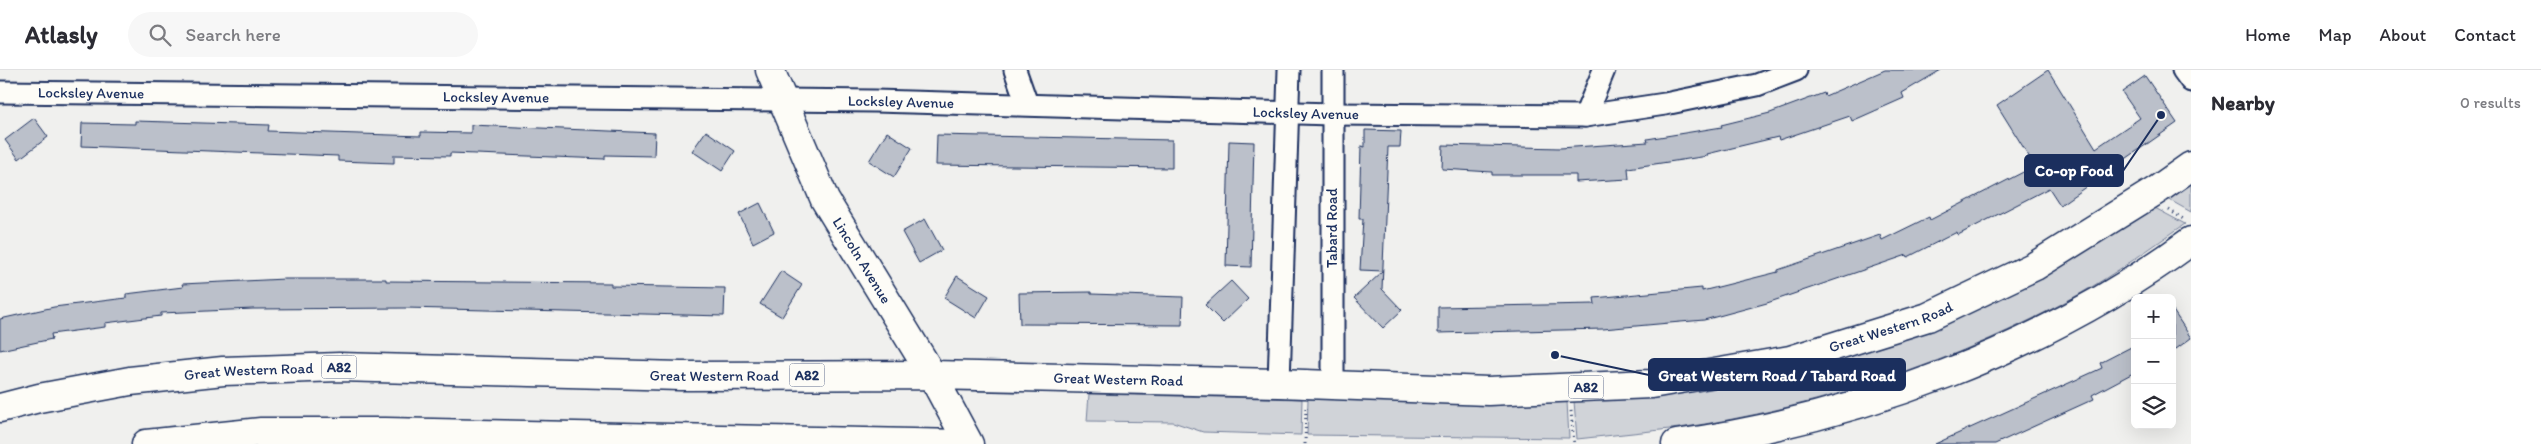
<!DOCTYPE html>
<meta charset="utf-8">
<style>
body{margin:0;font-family:Itim,sans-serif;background:#f7f7f7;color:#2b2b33}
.controls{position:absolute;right:15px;bottom:15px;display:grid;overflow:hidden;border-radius:8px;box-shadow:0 5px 20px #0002}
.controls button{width:45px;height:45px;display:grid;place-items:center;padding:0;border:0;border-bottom:1px solid #e1e1e2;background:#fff;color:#2b2b33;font:25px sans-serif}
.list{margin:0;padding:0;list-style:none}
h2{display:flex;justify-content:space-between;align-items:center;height:65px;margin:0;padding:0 20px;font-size:21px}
h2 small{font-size:16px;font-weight:400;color:#7c7c81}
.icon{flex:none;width:28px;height:28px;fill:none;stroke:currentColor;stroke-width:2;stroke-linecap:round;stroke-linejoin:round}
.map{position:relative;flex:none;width:2191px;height:374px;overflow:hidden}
header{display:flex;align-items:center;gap:30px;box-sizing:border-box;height:70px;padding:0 25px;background:#fff;border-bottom:1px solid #e1e1e2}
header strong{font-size:24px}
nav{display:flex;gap:28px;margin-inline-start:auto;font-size:18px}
.search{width:350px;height:45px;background:#f7f7f7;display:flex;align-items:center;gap:12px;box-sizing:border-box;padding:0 18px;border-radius:28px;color:#7c7c81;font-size:19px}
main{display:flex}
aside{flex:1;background:#fff}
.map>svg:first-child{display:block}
.green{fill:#d0d3d8;stroke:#76819b}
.building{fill:#bbc0ca;stroke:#1b2f5e}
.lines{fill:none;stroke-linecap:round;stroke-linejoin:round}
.street-casing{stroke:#1b2f5e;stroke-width:25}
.secondary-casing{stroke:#1b2f5e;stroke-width:31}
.primary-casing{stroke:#1b2f5e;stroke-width:31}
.path{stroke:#1b2f5e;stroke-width:3;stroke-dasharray:1 4;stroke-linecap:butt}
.street{stroke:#fdfcf7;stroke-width:21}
.secondary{stroke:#fdfcf7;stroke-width:28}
.primary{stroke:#fdfcf7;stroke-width:28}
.labels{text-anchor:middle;stroke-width:4;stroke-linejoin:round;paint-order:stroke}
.shield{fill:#fdfcf7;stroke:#5f6c8c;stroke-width:1}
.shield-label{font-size:14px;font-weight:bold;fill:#1b2f5e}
.street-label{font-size:15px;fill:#1b2f5e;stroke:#fdfcf7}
.leader{fill:none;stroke:#1b2f5e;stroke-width:2}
.callout-dot{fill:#1b2f5e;stroke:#fdfcf7;stroke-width:2}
.callout{fill:#1b2f5e;stroke:#1b2f5e;stroke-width:2}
.callout-label{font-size:16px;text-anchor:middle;font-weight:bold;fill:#fff}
</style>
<header>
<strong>Atlasly</strong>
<div class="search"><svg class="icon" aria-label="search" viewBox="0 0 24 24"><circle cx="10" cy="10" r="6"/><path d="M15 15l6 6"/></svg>Search here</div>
<nav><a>Home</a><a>Map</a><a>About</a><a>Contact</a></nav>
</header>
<main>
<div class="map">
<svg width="2191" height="374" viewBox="0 0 2191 374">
<rect width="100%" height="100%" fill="#f0f0ee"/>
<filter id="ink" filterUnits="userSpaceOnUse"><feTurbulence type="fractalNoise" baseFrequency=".02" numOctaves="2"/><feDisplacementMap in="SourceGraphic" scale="10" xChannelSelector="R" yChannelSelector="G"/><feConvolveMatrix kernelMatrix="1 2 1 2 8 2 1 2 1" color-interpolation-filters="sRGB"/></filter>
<g filter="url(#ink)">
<path class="green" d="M 2191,110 L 2191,142 L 2166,128 Z
M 2155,138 L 2185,154 C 2150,178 2115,204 2078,225 C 1955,293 1817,338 1679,358 C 1645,362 1611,365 1577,369 L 1574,331 L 1641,328 L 2072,189 Z
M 1089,324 L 1302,329 L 1301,365 L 1203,362 L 1173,352 L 1087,351 Z
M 1308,329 L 1567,332 L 1569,368 L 1307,365 Z"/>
<path class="building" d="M 1885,0 L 1941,0 L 1902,23 L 1904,28 L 1852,51 L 1850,46 L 1779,70 L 1778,67 L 1707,84 L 1708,86 L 1628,98 L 1629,109 L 1576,112 L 1576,105 L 1492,105 L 1492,102 L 1442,99 L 1443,75 L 1560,78 L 1648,72 L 1647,69 L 1722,57 L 1721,55 L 1770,43 L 1824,23 L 1825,26 Z
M 2048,0 L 2096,78 L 2140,48 L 2122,22 L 2145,6 L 2177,53 L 2060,135 L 2049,118 L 1958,165 L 1957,162 L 1908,187 L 1907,185 L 1767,233 L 1704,250 L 1669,253 L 1603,259 L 1438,263 L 1438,237 L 1595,234 L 1594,228 L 1702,218 L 1702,221 L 1778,202 L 1778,200 L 1880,165 L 1882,170 L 1929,147 L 1930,150 L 2035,96 L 1997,35 Z
M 34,48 L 48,67 L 19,89 L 5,70 Z
M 135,51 L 269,55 L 268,61 L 421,66 L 421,62 L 471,63 L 471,55 L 655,63 L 654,86 L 605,85 L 605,89 L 450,83 L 450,86 L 394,85 L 394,93 L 338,91 L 338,86 L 81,76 L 82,53 L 135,54 Z
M 1365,60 L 1401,61 L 1400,77 L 1388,77 L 1382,219 L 1402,240 L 1383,258 L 1354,228 L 1383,201 L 1360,200 L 1363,149 L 1359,149 L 1361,76 L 1365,77 Z
M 706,61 L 735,81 L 722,101 L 692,81 Z
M 887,62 L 912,78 L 894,107 L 869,91 Z
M 937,65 L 1172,70 L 1172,98 L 936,95 Z
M 1229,71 L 1254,72 L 1251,197 L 1226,196 Z
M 760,133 L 774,162 L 753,173 L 739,144 Z
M 925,149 L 942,180 L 919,193 L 902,162 Z
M 781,201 L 802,215 L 782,247 L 760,234 Z
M 957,206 L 989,226 L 976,248 L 944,228 Z
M 285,209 L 386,209 L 386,211 L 611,213 L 611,216 L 725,218 L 724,246 L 406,238 L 253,239 L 161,243 L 161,246 L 105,253 L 105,257 L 51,264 L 52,269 L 0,280 L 0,249 L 54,237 L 126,228 L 126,224 L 183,217 L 182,214 Z
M 1231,211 L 1248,229 L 1223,253 L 1205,235 Z
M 1091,222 L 1091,224 L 1183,227 L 1182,255 L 1020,254 L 1019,223 Z
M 2172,239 L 2191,268 L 2172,282 Z
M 2135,275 L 2135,302 L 2092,325 L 2094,329 L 1995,374 L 1935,374 L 2102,298 L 2100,293 Z"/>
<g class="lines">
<g class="street-casing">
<g id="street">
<path d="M 1015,0 L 1027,34"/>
<path d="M 1333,0 L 1333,315"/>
<path d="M 2183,0 L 2191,11"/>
<path id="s1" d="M 0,22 L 875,31 L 1331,44 L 1585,46 L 1665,34 L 1757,15 L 1796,0"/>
<path d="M 1585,46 L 1604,0"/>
<path d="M 1279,313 L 1289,0"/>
</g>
</g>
<g class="secondary-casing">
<g id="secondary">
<path id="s2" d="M 770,0 L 825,130 L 932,305 L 969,374"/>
</g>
</g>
<g class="primary-casing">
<g id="primary">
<path id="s3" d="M 0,338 L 39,328 L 130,311 L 223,301 L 339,297 L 681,306 L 932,305 L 1279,313 L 1488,321 L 1651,314 L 1790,290 L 1928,247 L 2035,196 L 2157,120 L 2191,96"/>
<path d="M 146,374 L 261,362 L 386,362 L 961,374"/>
<path d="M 1676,374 C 1856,349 2045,279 2191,171"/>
</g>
</g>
<path class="path" d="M 2169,140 L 2185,150
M 1571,341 L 1574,374
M 1305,374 L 1306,337"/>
<use href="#street" class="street"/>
<use href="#secondary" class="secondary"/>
<use href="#primary" class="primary"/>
</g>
</g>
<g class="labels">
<g class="shield">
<rect x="321.5" y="285.5" width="35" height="23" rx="4"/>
<rect x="789.5" y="293.5" width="35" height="23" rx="4"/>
<rect x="1568.5" y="305.5" width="35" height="23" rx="4"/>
</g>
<g class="shield-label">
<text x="339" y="302">A82</text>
<text x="807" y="310">A82</text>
<text x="1586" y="322">A82</text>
</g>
<g class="street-label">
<text dy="5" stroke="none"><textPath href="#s1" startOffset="91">Locksley Avenue</textPath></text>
<text dy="5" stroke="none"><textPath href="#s1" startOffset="496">Locksley Avenue</textPath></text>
<text dy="5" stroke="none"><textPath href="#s1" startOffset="901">Locksley Avenue</textPath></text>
<text dy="5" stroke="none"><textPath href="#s1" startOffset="1306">Locksley Avenue</textPath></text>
<text transform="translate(1332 158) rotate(-90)" y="5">Tabard Road</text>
<text dy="5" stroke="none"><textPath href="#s2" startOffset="212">Lincoln Avenue</textPath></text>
<text dy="5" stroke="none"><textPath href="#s3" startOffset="1902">Great Western Road</textPath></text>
<text dy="5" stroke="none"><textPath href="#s3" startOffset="252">Great Western Road</textPath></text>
<text dy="5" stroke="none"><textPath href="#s3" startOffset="718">Great Western Road</textPath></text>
<text dy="5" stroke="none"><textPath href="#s3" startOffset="1122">Great Western Road</textPath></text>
</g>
</g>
<path class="leader" d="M2161 45L2123 101M1555 285L1649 305"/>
<g class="callout-dot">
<circle cx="2161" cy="45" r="5"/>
<circle cx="1555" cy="285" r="5"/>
</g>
<g class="callout">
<rect x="2025" y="85" width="98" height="31" rx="5"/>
<rect x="1649" y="289" width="256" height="31" rx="5"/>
</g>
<g class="callout-label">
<text x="2074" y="106">Co-op Food</text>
<text x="1777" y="311">Great Western Road / Tabard Road</text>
</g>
</svg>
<div class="controls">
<button>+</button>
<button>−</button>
<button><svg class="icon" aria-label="layers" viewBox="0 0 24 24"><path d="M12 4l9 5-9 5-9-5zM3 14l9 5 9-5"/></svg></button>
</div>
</div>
<aside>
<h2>Nearby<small>0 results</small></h2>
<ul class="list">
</ul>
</aside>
</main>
